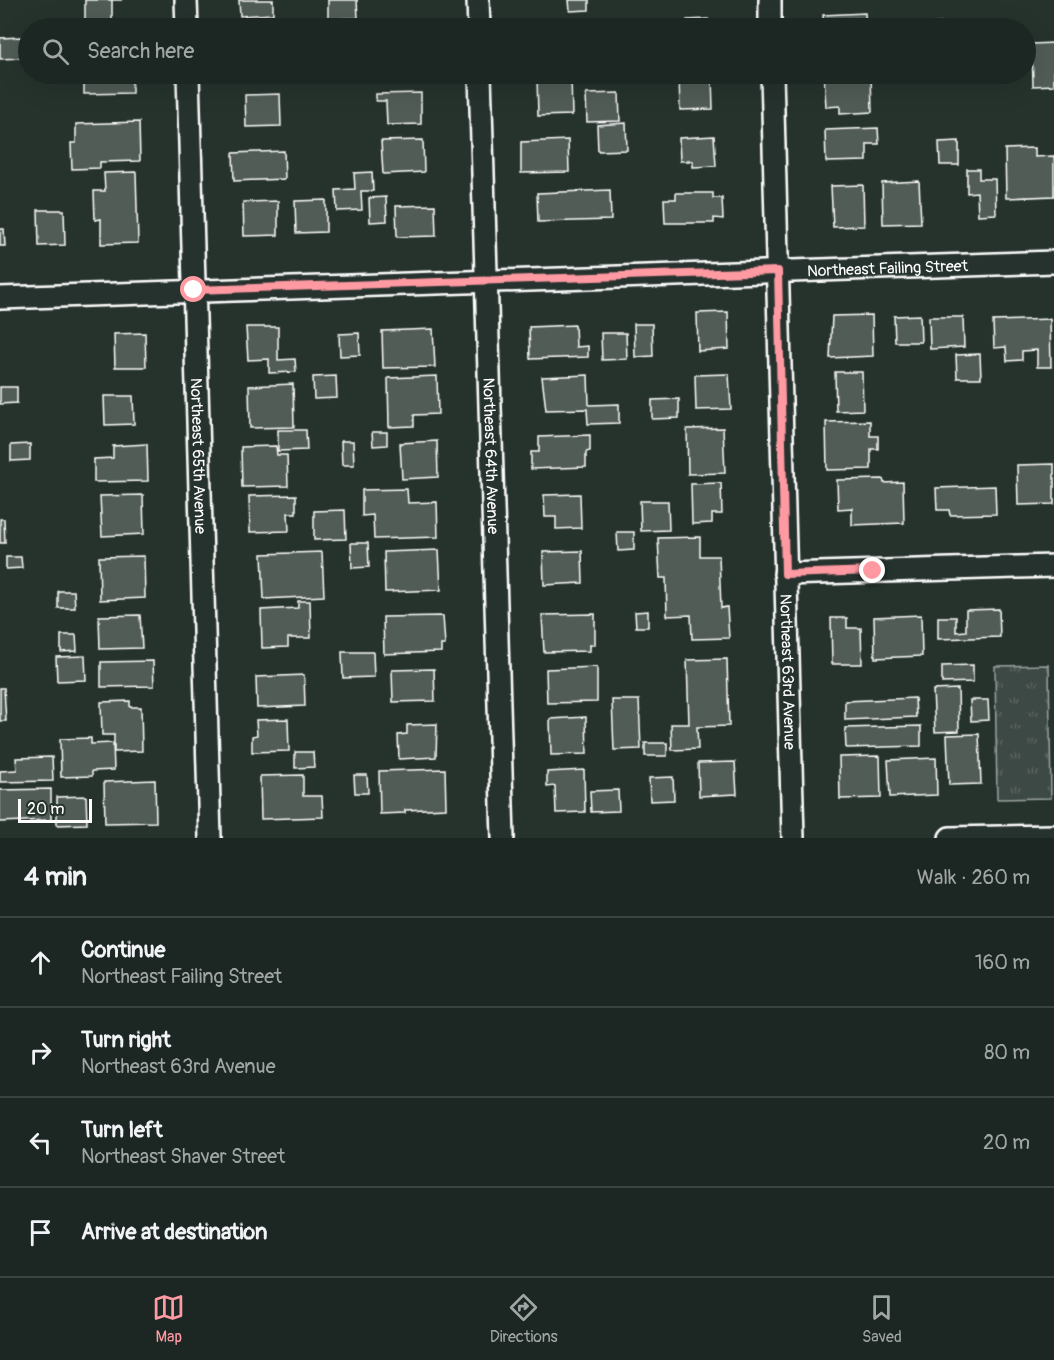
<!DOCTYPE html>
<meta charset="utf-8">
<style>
body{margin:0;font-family:Pangolin,sans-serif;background:#252e2a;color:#f1f3f6}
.scale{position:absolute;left:18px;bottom:15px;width:74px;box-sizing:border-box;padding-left:6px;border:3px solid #fff;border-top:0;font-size:16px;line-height:21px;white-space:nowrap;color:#fff;-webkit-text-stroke:4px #26332d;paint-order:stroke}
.stop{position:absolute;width:18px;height:18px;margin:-14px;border:4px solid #ff9aa2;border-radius:50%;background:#fff}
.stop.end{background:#ff9aa2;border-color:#fff;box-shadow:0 2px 6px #0008}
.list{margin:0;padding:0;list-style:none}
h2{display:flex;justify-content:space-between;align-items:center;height:78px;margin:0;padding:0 24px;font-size:26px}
h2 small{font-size:20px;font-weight:400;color:#a0a5a5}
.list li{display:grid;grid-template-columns:39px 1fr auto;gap:18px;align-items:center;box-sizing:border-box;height:90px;padding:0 24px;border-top:2px solid #3a4340}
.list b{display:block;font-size:22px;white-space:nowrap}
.list p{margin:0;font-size:20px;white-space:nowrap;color:#a0a5a5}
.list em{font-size:20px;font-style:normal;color:#a0a5a5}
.icon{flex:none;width:33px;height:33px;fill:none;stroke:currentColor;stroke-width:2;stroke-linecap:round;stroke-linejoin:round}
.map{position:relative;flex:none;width:1054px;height:838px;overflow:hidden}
.search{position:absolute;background:#1c2622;box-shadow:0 6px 24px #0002;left:18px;right:18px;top:18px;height:66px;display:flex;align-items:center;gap:15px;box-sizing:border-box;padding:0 21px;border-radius:33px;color:#a0a5a5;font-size:22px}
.sheet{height:438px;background:#1c2622}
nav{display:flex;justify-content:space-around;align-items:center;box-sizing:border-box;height:84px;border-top:2px solid #3a4340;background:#1c2622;font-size:16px;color:#a0a5a5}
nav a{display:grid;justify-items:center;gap:3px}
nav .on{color:#ff9aa2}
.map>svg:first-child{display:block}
.grass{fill:url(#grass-tufts);stroke:#9ea4a2;stroke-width:1.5}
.building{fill:#515c57;stroke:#fff;stroke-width:1.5}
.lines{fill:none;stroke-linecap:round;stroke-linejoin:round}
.street-casing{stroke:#fff;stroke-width:26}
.street{stroke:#26332d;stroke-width:21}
.route{stroke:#ff9aa2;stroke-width:8}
.labels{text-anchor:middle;stroke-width:4.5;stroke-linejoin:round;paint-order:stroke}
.street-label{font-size:16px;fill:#fff;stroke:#26332d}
</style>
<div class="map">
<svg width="1054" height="838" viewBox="0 0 1054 838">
<defs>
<pattern id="grass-tufts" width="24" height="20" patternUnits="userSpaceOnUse" patternTransform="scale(1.5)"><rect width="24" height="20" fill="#3e4944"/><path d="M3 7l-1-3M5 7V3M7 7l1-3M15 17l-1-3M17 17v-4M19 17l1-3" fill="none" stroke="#5b6460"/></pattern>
</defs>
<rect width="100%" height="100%" fill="#26332d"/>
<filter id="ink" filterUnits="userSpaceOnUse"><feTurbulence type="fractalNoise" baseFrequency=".0167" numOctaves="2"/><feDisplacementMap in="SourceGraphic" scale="12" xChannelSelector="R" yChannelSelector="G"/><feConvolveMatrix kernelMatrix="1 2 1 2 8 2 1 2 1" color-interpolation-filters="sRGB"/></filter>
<g filter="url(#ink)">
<path class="grass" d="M 1049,665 L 1051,798 L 997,799 L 995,666 Z"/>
<path class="building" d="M 85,0 L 122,0 L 112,0 L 112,23 L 85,23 Z
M 239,0 L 273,0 L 273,14 L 240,16 Z
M 328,0 L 357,0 L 358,18 L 328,19 Z
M 569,0 L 589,0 L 589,10 L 570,11 Z
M 865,13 L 866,28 L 824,28 L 823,15 Z
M 708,19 L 708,28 L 687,28 L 687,20 Z
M 960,22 L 960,28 L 929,28 L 929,24 Z
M 298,23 L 298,28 L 279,28 L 279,24 Z
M 22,37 L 22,58 L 0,59 L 0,38 Z
M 1054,43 L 1054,85 L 1033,86 L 1032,44 Z
M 84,74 L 132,75 L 132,93 L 84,94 Z
M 622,74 L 672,74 L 672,80 L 622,81 Z
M 824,74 L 871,74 L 872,112 L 840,114 L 840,106 L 826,107 Z
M 571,76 L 572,115 L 538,116 L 537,77 Z
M 712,76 L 713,109 L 680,110 L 679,77 Z
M 421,93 L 421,124 L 387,125 L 386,101 L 376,101 L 376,94 Z
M 619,93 L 620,121 L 587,122 L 586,94 Z
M 280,94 L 281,126 L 246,127 L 245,95 Z
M 139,122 L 140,161 L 100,162 L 100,168 L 72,169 L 71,143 L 76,143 L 76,124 Z
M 626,123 L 627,150 L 598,151 L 597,125 Z
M 878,128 L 879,144 L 867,144 L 867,161 L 826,162 L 825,130 Z
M 714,136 L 716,166 L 693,167 L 693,161 L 680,161 L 679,138 Z
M 423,140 L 424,172 L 383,174 L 381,141 Z
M 568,140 L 569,172 L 521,173 L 521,142 Z
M 959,141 L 959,165 L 940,165 L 939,142 Z
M 1035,148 L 1035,157 L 1054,156 L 1054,196 L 1006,198 L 1005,149 Z
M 284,151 L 285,179 L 234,181 L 233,153 Z
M 967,169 L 979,169 L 979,179 L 995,179 L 996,214 L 978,215 L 977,192 L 967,193 Z
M 136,172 L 138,243 L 101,244 L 101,219 L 95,220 L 94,191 L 105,191 L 104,173 Z
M 372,172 L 373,191 L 361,191 L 362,210 L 337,211 L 336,190 L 355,189 L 354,173 Z
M 919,181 L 921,223 L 883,224 L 882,183 Z
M 863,185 L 864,226 L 833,227 L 831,186 Z
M 610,190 L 611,220 L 538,222 L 537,193 Z
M 676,193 L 713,193 L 713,198 L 722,198 L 723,219 L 714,218 L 714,223 L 665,223 L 664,199 L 676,199 Z
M 386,197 L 387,221 L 370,222 L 369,198 Z
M 326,200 L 326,232 L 296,233 L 295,201 Z
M 278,201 L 278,235 L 244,236 L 243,202 Z
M 435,205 L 436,236 L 397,237 L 396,206 Z
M 38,210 L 64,210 L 65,245 L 39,246 Z
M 0,229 L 4,229 L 5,246 L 0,246 Z
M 728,312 L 729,349 L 698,351 L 697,313 Z
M 872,315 L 873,356 L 830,358 L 832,316 Z
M 920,315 L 921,342 L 895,342 L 894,316 Z
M 929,317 L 963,317 L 964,347 L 930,349 Z
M 1050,319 L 1051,367 L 1037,367 L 1037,350 L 1022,351 L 1022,360 L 1007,361 L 1006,347 L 994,348 L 993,321 Z
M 634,324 L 652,324 L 653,356 L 635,357 Z
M 575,325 L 576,347 L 588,346 L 588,357 L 530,359 L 529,327 Z
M 246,327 L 278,327 L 278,360 L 295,359 L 296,372 L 269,373 L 269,359 L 248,360 Z
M 433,329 L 435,367 L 383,368 L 382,331 Z
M 145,333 L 146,367 L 115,367 L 114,334 Z
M 359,333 L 360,355 L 340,356 L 339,334 Z
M 601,333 L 626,333 L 627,359 L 602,360 Z
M 980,354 L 981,378 L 957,378 L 956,355 Z
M 835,372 L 862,372 L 863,410 L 836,411 Z
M 729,374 L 731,409 L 696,410 L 695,375 Z
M 588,375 L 589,405 L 619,404 L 619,423 L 588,424 L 587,409 L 546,410 L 542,377 Z
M 336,376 L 337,398 L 314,399 L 313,377 Z
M 437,376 L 438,414 L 414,415 L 414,426 L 389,427 L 388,378 Z
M 293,384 L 294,427 L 250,428 L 249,386 Z
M 0,387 L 17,387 L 17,403 L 0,404 Z
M 104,396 L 133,396 L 134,424 L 105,425 Z
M 679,399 L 679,418 L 652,419 L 652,400 Z
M 870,421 L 870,436 L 878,436 L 878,449 L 871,449 L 871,469 L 827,470 L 826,422 Z
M 723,428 L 725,473 L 688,474 L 687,429 Z
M 278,430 L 306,430 L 307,450 L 278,451 Z
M 372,432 L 387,432 L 387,445 L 373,446 Z
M 590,435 L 590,451 L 586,452 L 586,467 L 531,469 L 531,452 L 539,452 L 539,437 Z
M 341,441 L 353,441 L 354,465 L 342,465 Z
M 437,441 L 438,477 L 402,479 L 400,443 Z
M 30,444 L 30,460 L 11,461 L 11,445 Z
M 147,444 L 148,481 L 94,482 L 94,459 L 113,458 L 113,446 Z
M 276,446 L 277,455 L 287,455 L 288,486 L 242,487 L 241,447 Z
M 1054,464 L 1054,504 L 1018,505 L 1017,465 Z
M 883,479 L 884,483 L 903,482 L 904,523 L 852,525 L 852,508 L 838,509 L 837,480 Z
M 721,483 L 722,514 L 712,514 L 712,523 L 692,524 L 691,484 Z
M 995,486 L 996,514 L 950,515 L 949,510 L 937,510 L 936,488 Z
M 407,489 L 408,503 L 437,502 L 438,537 L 374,539 L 373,515 L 362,516 L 362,490 Z
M 580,494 L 581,528 L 556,529 L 556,517 L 545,517 L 544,495 Z
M 143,495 L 144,534 L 102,536 L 100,496 Z
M 296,495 L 296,513 L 288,513 L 289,531 L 250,532 L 249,496 Z
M 640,501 L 668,501 L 669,530 L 641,531 Z
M 345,510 L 346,539 L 314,540 L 314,511 Z
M 0,519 L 4,519 L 5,543 L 0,543 Z
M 617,532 L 634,532 L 634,550 L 618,551 Z
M 700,537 L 700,556 L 719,556 L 721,608 L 727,607 L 729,638 L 692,639 L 691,615 L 667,616 L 666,578 L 660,578 L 658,538 Z
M 351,543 L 368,543 L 369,567 L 352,568 Z
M 439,550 L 441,590 L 385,592 L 384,552 Z
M 582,551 L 583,583 L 544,585 L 543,552 Z
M 322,552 L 324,596 L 264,599 L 262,554 Z
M 144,556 L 145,598 L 100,600 L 99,557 Z
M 6,557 L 21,557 L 22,568 L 6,569 Z
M 58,591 L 74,591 L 75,608 L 58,608 Z
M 298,601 L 310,601 L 311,638 L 288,638 L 288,647 L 262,648 L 261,610 L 298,608 Z
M 999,609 L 1000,637 L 938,639 L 938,617 L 956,617 L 956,632 L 966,631 L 966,610 Z
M 648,611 L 648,627 L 636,627 L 635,612 Z
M 595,614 L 595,645 L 590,645 L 590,651 L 544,652 L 542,615 Z
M 140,615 L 142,648 L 100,649 L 99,616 Z
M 921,615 L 922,656 L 875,658 L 874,617 Z
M 443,616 L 445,645 L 441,645 L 441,652 L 384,654 L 383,617 Z
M 831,618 L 847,618 L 847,628 L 861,628 L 862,664 L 832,664 Z
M 61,635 L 76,635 L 77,651 L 61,652 Z
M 342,652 L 373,652 L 374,677 L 343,678 Z
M 85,656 L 86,680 L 57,681 L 56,657 Z
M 727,659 L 729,726 L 697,727 L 698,749 L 672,750 L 671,724 L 689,724 L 687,660 Z
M 153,661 L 154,686 L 101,687 L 101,662 Z
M 973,665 L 973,682 L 942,683 L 942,666 Z
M 597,667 L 597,702 L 547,703 L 546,669 Z
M 434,669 L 435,701 L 393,702 L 392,670 Z
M 304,675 L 305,706 L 257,708 L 256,677 Z
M 0,688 L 4,688 L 6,721 L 0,721 Z
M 958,689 L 959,731 L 935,732 L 933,690 Z
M 915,698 L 916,717 L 845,720 L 845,701 Z
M 612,700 L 639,700 L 641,749 L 614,750 Z
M 970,700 L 988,700 L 989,720 L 971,721 Z
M 130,701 L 130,707 L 141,707 L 142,751 L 114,752 L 114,735 L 102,735 L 101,702 Z
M 586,717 L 587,754 L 551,755 L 550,719 Z
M 288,719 L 289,751 L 252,752 L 252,736 L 257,735 L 256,720 Z
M 437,724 L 436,757 L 399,759 L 398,735 L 407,734 L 407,725 Z
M 921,726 L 921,746 L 846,748 L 845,728 Z
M 979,734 L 981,784 L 949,785 L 947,735 Z
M 91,738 L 91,744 L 113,743 L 114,770 L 92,771 L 92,776 L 61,777 L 60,739 Z
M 645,743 L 667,743 L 667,756 L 645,756 Z
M 295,752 L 313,752 L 314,767 L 295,768 Z
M 880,756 L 881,798 L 840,799 L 839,757 Z
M 52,757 L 53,781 L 0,782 L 0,771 L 17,770 L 16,758 Z
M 936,758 L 937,795 L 890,797 L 888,760 Z
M 735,762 L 737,794 L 699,796 L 698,763 Z
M 445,769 L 446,808 L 405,810 L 405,813 L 380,814 L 379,771 Z
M 584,770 L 585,812 L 556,813 L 555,786 L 547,787 L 547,772 Z
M 303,775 L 303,796 L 322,796 L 323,817 L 261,819 L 260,776 Z
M 354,775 L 367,775 L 368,793 L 355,793 Z
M 673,777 L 674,800 L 650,801 L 649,778 Z
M 155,780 L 156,822 L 105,823 L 104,782 Z
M 51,789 L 51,820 L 0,822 L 0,790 Z
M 618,790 L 619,811 L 591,812 L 590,791 Z
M 86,796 L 87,824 L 57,825 L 57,797 Z"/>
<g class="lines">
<g class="street-casing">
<g id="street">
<path d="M 186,0 L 187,28"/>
<path d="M 478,0 L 479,28"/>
<path d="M 770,0 L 770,28"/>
<path id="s1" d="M 188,74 L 210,838"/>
<path id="s2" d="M 480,74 L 503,838"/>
<path id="s3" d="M 772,74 L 793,838"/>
<path id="s4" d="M 0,298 L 1054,262"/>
<path d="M 785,574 L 1054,566"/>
<path d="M 950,838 L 1054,836"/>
</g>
</g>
<use href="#street" class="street"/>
</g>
</g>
<g class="lines" filter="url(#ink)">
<path class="route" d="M 194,290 L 778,271 L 785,574 L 873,571"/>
</g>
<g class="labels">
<g class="street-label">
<text dy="6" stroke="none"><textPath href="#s4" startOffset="888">Northeast Failing Street</textPath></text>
<text dy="6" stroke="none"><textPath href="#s1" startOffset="382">Northeast 65th Avenue</textPath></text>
<text dy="6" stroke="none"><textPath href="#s2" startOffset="382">Northeast 64th Avenue</textPath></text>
<text dy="6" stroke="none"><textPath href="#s3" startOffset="598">Northeast 63rd Avenue</textPath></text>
</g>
</g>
</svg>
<div class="scale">20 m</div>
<div class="stop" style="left:194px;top:290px"></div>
<div class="stop end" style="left:873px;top:571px"></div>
<div class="search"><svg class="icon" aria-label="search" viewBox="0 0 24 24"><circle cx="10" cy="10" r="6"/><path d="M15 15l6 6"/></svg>Search here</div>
</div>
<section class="sheet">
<h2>4 min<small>Walk · 260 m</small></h2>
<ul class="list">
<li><svg class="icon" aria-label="ahead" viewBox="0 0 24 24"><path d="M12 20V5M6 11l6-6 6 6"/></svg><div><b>Continue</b><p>Northeast Failing Street</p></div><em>160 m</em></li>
<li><svg class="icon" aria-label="right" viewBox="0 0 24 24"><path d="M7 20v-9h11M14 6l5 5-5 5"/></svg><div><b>Turn right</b><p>Northeast 63rd Avenue</p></div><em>80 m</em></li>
<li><svg class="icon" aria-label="left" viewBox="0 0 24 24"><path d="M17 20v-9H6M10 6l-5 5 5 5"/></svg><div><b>Turn left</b><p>Northeast Shaver Street</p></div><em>20 m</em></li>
<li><svg class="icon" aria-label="arrive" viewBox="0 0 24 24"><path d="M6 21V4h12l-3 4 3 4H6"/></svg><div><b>Arrive at destination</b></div></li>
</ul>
</section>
<nav>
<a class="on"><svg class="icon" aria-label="map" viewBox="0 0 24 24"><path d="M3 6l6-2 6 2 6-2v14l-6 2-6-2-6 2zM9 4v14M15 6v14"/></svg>Map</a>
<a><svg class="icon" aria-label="directions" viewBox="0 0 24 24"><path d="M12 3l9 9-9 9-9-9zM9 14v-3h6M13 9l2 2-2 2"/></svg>Directions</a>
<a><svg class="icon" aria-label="saved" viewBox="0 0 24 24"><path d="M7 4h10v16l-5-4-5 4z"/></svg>Saved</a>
</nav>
